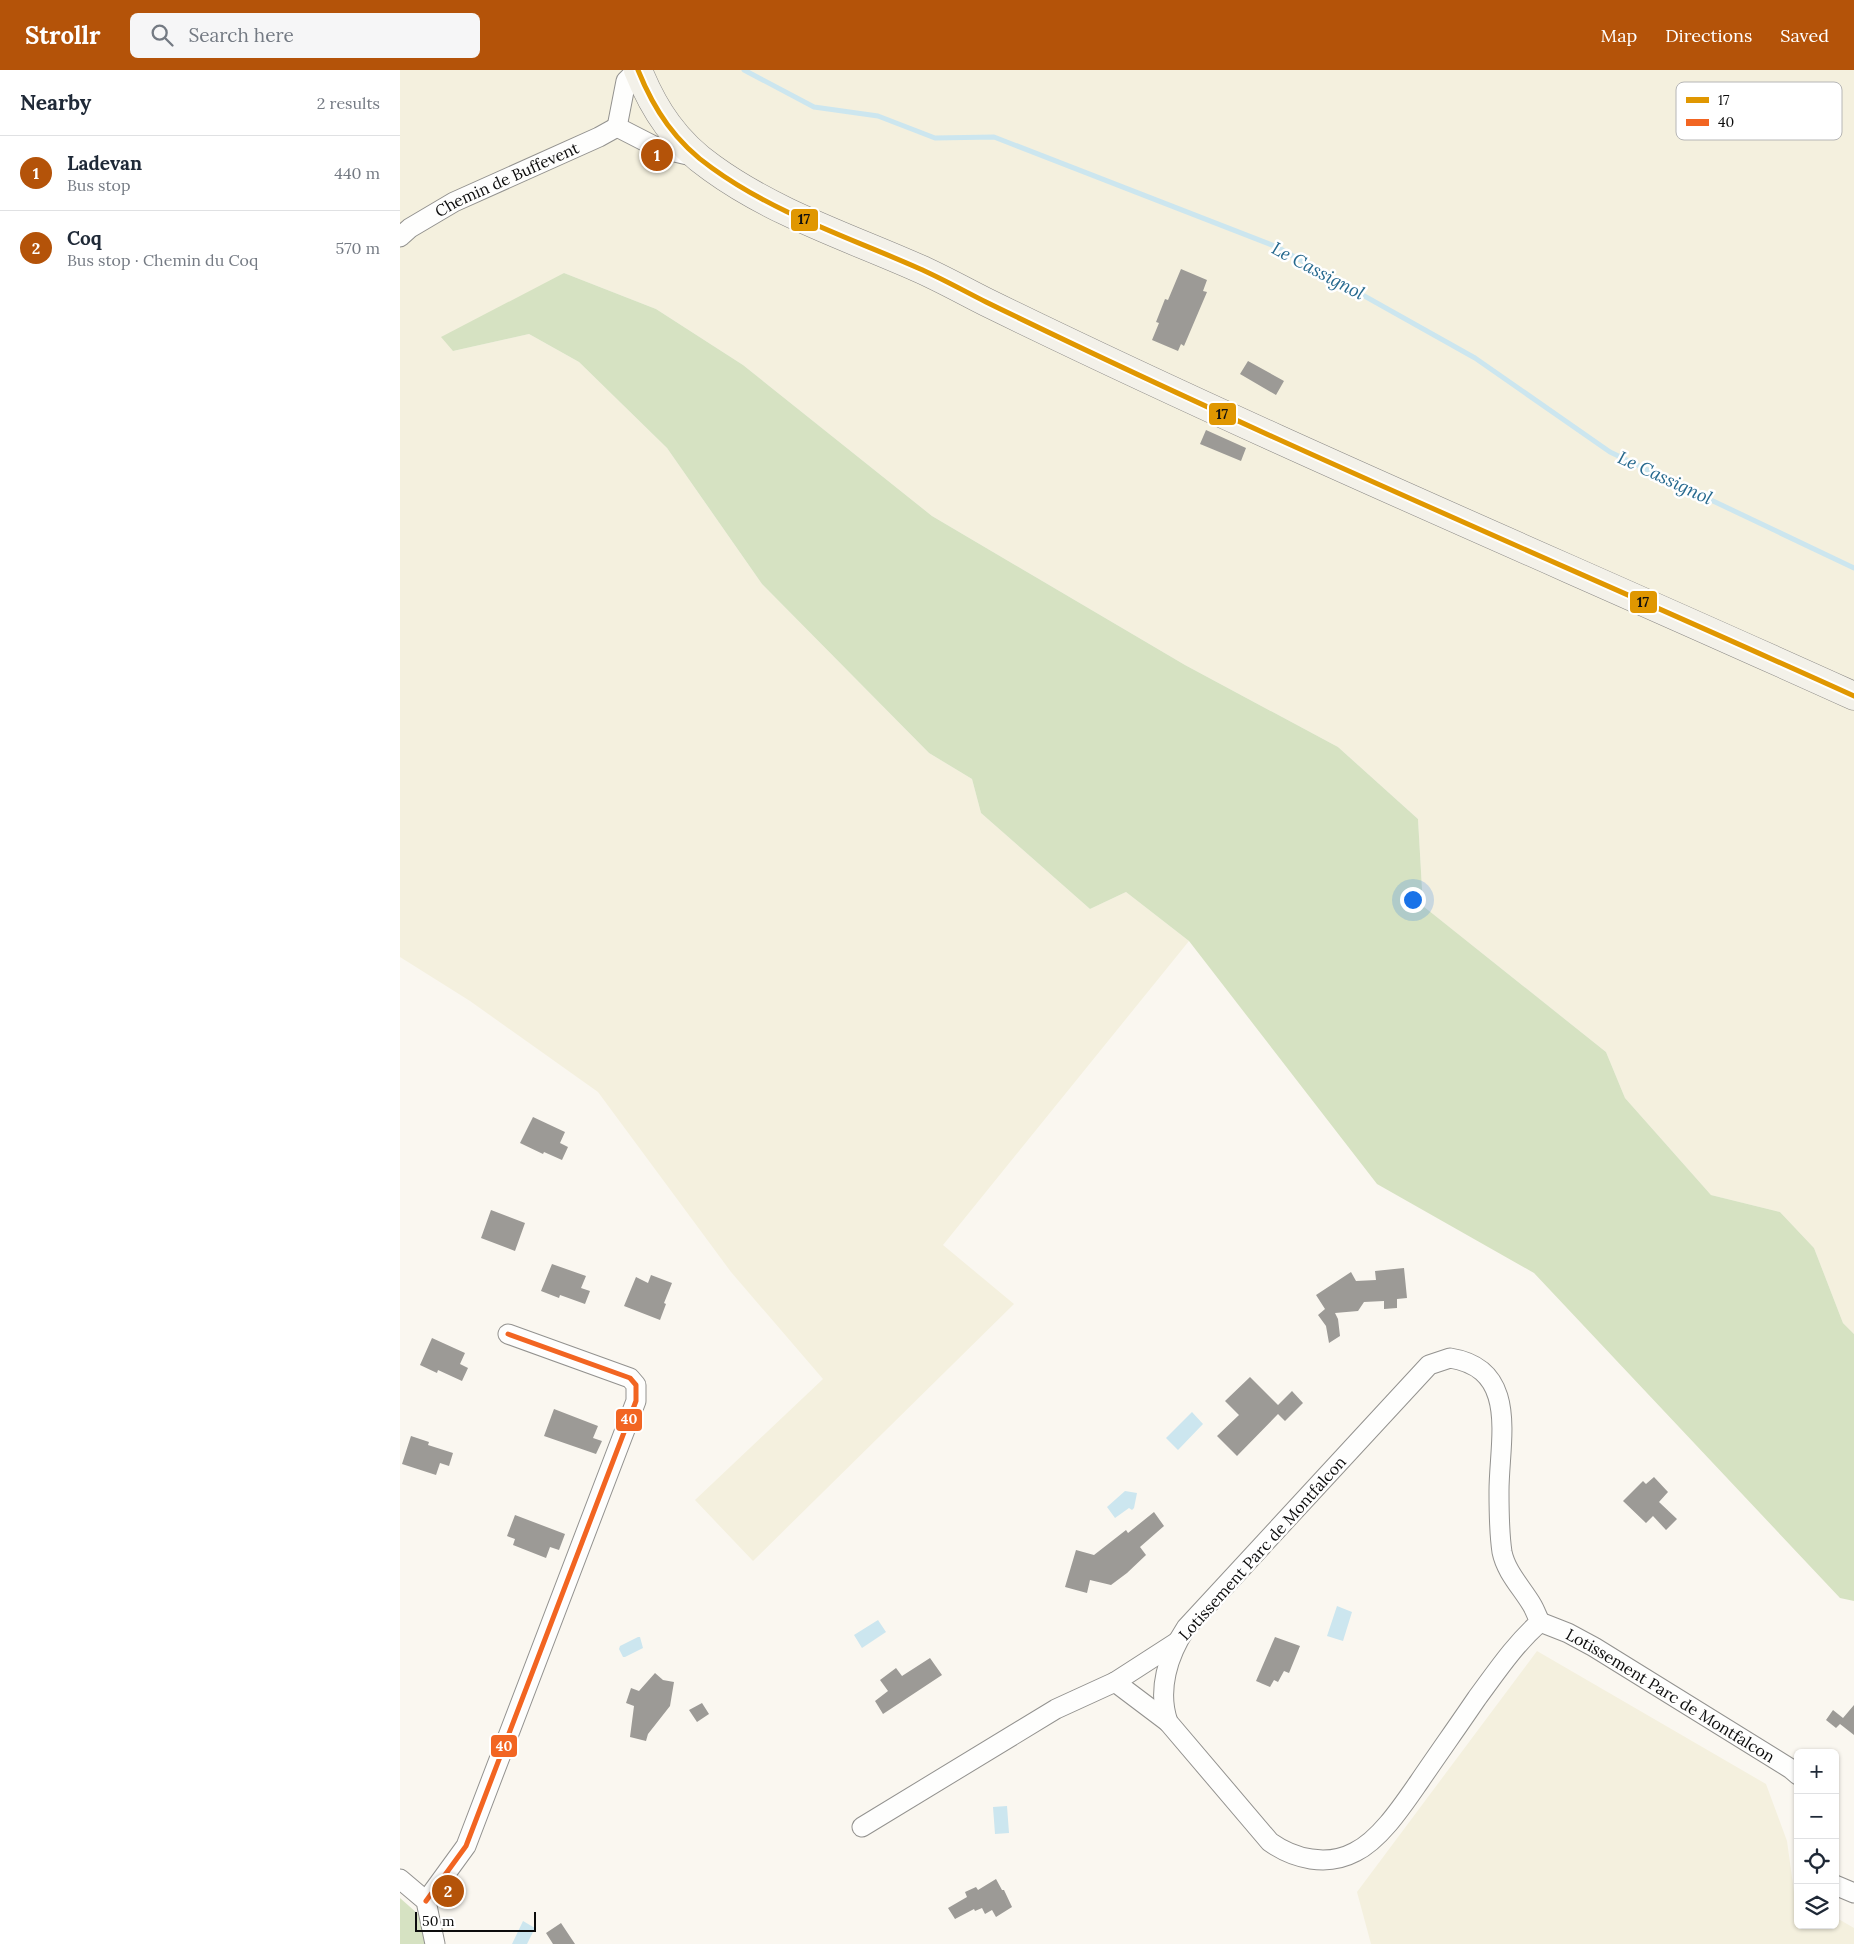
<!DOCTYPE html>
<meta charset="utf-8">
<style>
body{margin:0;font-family:Lora,serif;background:#f6f6f7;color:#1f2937}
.controls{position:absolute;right:15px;bottom:15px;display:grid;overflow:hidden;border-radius:8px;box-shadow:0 1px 4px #0004}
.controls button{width:45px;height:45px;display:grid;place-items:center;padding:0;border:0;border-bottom:1px solid #e0e1e3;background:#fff;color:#1f2937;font:25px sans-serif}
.scale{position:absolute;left:15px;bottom:12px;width:121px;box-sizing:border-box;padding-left:5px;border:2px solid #0c0c0c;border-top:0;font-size:14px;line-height:18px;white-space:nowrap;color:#0c0c0c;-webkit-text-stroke:4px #fff;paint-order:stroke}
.you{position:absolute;left:1012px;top:829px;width:18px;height:18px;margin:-12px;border:4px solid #fff;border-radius:50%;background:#1a73e8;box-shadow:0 0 0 8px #1a73e833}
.badge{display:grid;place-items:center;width:32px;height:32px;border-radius:50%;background:#b45309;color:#fff;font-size:16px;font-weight:700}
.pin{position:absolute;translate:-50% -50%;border:2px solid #fff;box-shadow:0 1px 5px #0006}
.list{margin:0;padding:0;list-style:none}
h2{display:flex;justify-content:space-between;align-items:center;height:65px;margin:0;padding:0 20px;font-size:21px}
h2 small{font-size:16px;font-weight:400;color:#747a83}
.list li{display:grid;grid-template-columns:32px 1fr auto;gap:15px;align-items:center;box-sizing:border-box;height:75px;padding:0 20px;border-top:1px solid #e0e1e3}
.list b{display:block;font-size:19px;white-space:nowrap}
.list p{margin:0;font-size:16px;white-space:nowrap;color:#747a83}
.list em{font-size:16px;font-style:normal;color:#747a83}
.icon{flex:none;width:28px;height:28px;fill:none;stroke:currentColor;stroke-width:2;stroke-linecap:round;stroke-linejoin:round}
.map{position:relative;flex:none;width:1454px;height:1874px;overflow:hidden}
header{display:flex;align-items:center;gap:30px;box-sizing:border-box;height:70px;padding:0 25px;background:#b45309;color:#fff}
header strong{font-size:24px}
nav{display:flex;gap:28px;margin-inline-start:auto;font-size:18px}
.search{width:350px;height:45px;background:#f6f6f7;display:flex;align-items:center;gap:12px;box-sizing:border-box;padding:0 18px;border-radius:8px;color:#747a83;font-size:19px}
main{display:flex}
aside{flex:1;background:#fff}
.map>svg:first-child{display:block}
.farmland{fill:#f4f0de}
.forest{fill:#d6e2c2}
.water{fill:#cce6ef}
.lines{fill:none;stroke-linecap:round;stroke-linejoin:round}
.stream{stroke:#cce6ef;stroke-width:5}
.building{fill:#9c9a96}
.minor-casing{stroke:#93928f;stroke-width:21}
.secondary-casing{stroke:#8a8885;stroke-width:29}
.minor{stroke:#fefefd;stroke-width:19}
.secondary{stroke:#f3f1e9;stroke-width:28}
.bus-1-casing{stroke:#fff;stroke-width:9}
.bus-2-casing{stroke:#fff;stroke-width:9}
.bus-1{stroke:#e09701;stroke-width:5}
.bus-2{stroke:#f26522;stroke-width:5}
.labels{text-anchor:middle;stroke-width:5;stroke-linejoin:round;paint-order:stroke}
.street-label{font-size:16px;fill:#0c0c0c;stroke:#fff}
.water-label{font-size:18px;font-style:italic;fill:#26698e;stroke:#fff}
.key{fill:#fff;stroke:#b6b6b6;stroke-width:1}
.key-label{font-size:14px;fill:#0c0c0c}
.line-badge{stroke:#fff;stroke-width:2}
.badge-label{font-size:14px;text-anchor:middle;font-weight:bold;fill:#fff}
.pale-badge-label{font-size:14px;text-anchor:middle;font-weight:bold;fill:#111}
</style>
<header>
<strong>Strollr</strong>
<div class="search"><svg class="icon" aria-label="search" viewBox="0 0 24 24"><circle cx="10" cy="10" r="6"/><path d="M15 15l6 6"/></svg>Search here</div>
<nav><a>Map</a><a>Directions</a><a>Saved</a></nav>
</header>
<main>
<aside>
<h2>Nearby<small>2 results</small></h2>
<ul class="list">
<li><span class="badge">1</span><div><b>Ladevan</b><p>Bus stop</p></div><em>440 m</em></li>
<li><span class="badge">2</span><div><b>Coq</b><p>Bus stop · Chemin du Coq</p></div><em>570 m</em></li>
</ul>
</aside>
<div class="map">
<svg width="1454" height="1874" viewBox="0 0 1454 1874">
<rect width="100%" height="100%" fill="#faf7f0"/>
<path class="farmland" d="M 0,0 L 1454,0 L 1454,1264 L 1443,1253 L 1414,1178 L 1380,1142 L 1311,1125 L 1225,1028 L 1206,982 L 1023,836 L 1018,749 L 938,677 L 785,595 L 532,446 L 343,295 L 256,239 L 164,203 L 53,281 L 129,264 L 179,292 L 267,378 L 362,514 L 529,683 L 572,709 L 581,743 L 690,839 L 726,822 L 789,871 L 543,1175 L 614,1234 L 353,1491 L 295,1430 L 423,1309 L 331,1202 L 198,1022 L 70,931 L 0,887 Z
M 1137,1581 L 1366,1714 L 1387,1771 L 1394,1822 L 1398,1825 L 1398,1855 L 1435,1855 L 1435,1847 L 1454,1858 L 1454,1874 L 971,1874 L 957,1822 Z"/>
<path class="forest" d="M 164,203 L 256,239 L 343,295 L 532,446 L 785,595 L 938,677 L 1018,749 L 1023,836 L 1206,982 L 1225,1028 L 1311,1125 L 1380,1142 L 1414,1178 L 1443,1253 L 1454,1264 L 1454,1531 L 1440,1528 L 1134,1203 L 977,1114 L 789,871 L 726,822 L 690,839 L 581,743 L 572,709 L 529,683 L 362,514 L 267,378 L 179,292 L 129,264 L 53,281 L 41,267 Z
M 0,1828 L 18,1844 L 25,1874 L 0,1874 Z"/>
<path class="water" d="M 792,1342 L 803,1354 L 778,1380 L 766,1368 Z
M 725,1421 L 737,1423 L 734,1438 L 732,1440 L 729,1438 L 715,1448 L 707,1437 Z
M 937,1536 L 952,1542 L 943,1571 L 927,1566 Z
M 478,1550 L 486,1562 L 462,1578 L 454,1565 Z
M 238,1567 L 240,1567 L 243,1578 L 225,1587 L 223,1587 L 219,1579 L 220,1576 Z
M 607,1736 L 609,1763 L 595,1764 L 593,1737 Z
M 123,1851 L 135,1858 L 127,1874 L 112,1874 Z"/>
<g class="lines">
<path class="stream" d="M 344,0 L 414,37 L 478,46 L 535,68 L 594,67 L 877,177 L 1075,288 L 1210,382 L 1454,498"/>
</g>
<path class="building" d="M 781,199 L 807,210 L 803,221 L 807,222 L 784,276 L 781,274 L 778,281 L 752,270 L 759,253 L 756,252 L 765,229 L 768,230 Z
M 848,291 L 884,311 L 876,325 L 840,304 Z
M 806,360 L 846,378 L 841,391 L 800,374 Z
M 133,1047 L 165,1062 L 160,1073 L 168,1077 L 162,1090 L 144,1082 L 143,1084 L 120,1073 Z
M 91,1140 L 125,1153 L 115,1181 L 81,1168 Z
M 152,1194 L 186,1206 L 181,1218 L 190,1221 L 185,1234 L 160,1225 L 159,1228 L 141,1221 Z
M 1004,1198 L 1007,1228 L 997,1229 L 997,1238 L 984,1239 L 984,1231 L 964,1232 L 958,1241 L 935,1243 L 938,1249 L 940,1266 L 929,1273 L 926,1256 L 918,1245 L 925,1239 L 916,1225 L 951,1202 L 956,1211 L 976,1210 L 975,1201 Z
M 251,1205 L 272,1213 L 264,1233 L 266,1234 L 260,1250 L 224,1236 L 236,1207 L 248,1213 Z
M 32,1268 L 65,1283 L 60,1294 L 68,1298 L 62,1311 L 38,1300 L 37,1303 L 20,1295 Z
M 850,1307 L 878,1335 L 892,1321 L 903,1333 L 885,1351 L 878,1344 L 837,1386 L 817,1366 L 839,1345 L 825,1331 Z
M 154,1339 L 198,1356 L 193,1368 L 202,1371 L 196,1384 L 144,1366 Z
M 11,1366 L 29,1372 L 28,1375 L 53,1383 L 49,1396 L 40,1393 L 36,1405 L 2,1394 Z
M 1254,1407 L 1268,1422 L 1259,1432 L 1277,1449 L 1266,1460 L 1253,1446 L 1246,1453 L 1223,1431 L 1243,1411 L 1246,1414 Z
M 754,1442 L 764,1456 L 740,1477 L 746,1485 L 727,1503 L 711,1515 L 690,1510 L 687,1523 L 665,1517 L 676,1480 L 694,1485 L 726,1460 L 728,1463 Z
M 115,1445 L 165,1464 L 159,1480 L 150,1477 L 146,1488 L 113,1475 L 115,1469 L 107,1466 Z
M 875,1567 L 900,1576 L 889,1603 L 884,1601 L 878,1612 L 874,1610 L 870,1617 L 856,1611 Z
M 530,1588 L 542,1605 L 483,1644 L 475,1631 L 488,1621 L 480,1610 L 496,1598 L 502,1606 Z
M 255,1603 L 263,1610 L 274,1612 L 270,1636 L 248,1664 L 246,1671 L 230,1667 L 234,1636 L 226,1633 L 231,1618 L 239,1621 Z
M 302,1633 L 309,1644 L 297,1652 L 289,1640 Z
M 1454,1635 L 1454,1665 L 1440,1654 L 1436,1658 L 1426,1650 L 1433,1640 L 1443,1648 Z
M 596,1809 L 602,1820 L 604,1820 L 612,1837 L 596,1847 L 592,1840 L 585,1844 L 582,1838 L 575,1841 L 574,1839 L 555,1849 L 548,1838 L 567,1827 L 565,1822 L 576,1817 L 578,1820 Z
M 161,1853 L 175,1874 L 153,1874 L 146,1863 Z"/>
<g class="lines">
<g class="minor-casing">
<g id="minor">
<path d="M 217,57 L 258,78 L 296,87"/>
<path d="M 217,57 L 226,11 L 237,0"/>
<path id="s1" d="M 0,167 L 10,158 L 54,132 L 199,67 L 217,57"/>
<path d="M 1050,1288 C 1120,1299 1099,1371 1099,1421 C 1099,1440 1099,1462 1102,1482 C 1106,1502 1122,1518 1132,1535 C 1135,1540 1137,1546 1140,1552 C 1115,1574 1097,1601 1077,1628 C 1058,1656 1038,1684 1019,1712 C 1003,1735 980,1770 955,1782 C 927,1797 894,1789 870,1772 L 768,1652 C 757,1620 768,1585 786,1558 L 1029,1295 Z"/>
<path id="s2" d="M 1140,1552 L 1168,1563 L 1194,1577 L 1391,1699 L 1398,1705"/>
<path d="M 715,1612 L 768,1652"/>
<path d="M 462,1757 L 656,1639 L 715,1612 L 777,1572"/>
<path d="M 0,1809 L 26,1831 L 35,1874"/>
<path d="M 1435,1815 L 1454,1823"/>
<path d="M 26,1831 L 66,1776 L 236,1331 L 236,1315 L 230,1308 L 108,1264"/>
</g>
</g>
<g class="secondary-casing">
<path id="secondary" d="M 238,0 C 254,40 276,73 312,98 C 374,143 448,167 518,198 C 541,208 564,221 586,232 C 872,372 1165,495 1454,626"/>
</g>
<use href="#minor" class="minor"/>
<use href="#secondary" class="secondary"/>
<g class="bus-1-casing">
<path id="bus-1" d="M 238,0 C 254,40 276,73 312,98 C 374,143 448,167 518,198 C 541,208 564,221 586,232 C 872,372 1165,495 1454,626"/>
</g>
<g class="bus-2-casing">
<path id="bus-2" d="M 26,1831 L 66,1776 L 236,1331 L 236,1315 L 230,1308 L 108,1264"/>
</g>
<use href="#bus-1" class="bus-1"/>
<use href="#bus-2" class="bus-2"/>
</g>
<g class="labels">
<g class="street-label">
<text dy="6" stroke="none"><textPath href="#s1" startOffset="122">Chemin de Buffevent</textPath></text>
<text transform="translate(862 1478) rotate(-48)" y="6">Lotissement Parc de Montfalcon</text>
<text dy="6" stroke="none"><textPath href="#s2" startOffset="150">Lotissement Parc de Montfalcon</textPath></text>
</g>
<g class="water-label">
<text transform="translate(918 201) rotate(28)" y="6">Le Cassignol</text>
<text transform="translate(1265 408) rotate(25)" y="6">Le Cassignol</text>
</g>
</g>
<rect x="1276" y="12" width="166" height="58" rx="8" class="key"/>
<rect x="1286" y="27" width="23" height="6" fill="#e09701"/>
<rect x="1286" y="49" width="23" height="7" fill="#f26522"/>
<g class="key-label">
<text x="1318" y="35">17</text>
<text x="1318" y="57">40</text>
</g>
<g class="line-badge">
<rect x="390" y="138" width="29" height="24" rx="5" fill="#e09701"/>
<rect x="808" y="332" width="29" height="24" rx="5" fill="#e09701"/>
<rect x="1229" y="520" width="29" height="24" rx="5" fill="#e09701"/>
<rect x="215" y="1338" width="28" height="24" rx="5" fill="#f26522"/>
<rect x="90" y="1664" width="28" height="24" rx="5" fill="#f26522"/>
</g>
<g class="badge-label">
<text x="229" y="1354">40</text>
<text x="104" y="1681">40</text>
</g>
<g class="pale-badge-label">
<text x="404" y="154">17</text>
<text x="822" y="349">17</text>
<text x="1243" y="537">17</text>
</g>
</svg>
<div class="controls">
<button>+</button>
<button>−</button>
<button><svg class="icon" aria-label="locate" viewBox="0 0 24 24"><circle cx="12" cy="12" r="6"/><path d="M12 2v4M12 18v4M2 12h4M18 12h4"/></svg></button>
<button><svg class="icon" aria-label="layers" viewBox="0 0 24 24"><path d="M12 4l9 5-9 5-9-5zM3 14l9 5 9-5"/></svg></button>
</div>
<div class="scale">50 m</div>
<div class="you"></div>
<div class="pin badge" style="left:257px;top:85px">1</div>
<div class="pin badge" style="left:48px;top:1821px">2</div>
</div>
</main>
